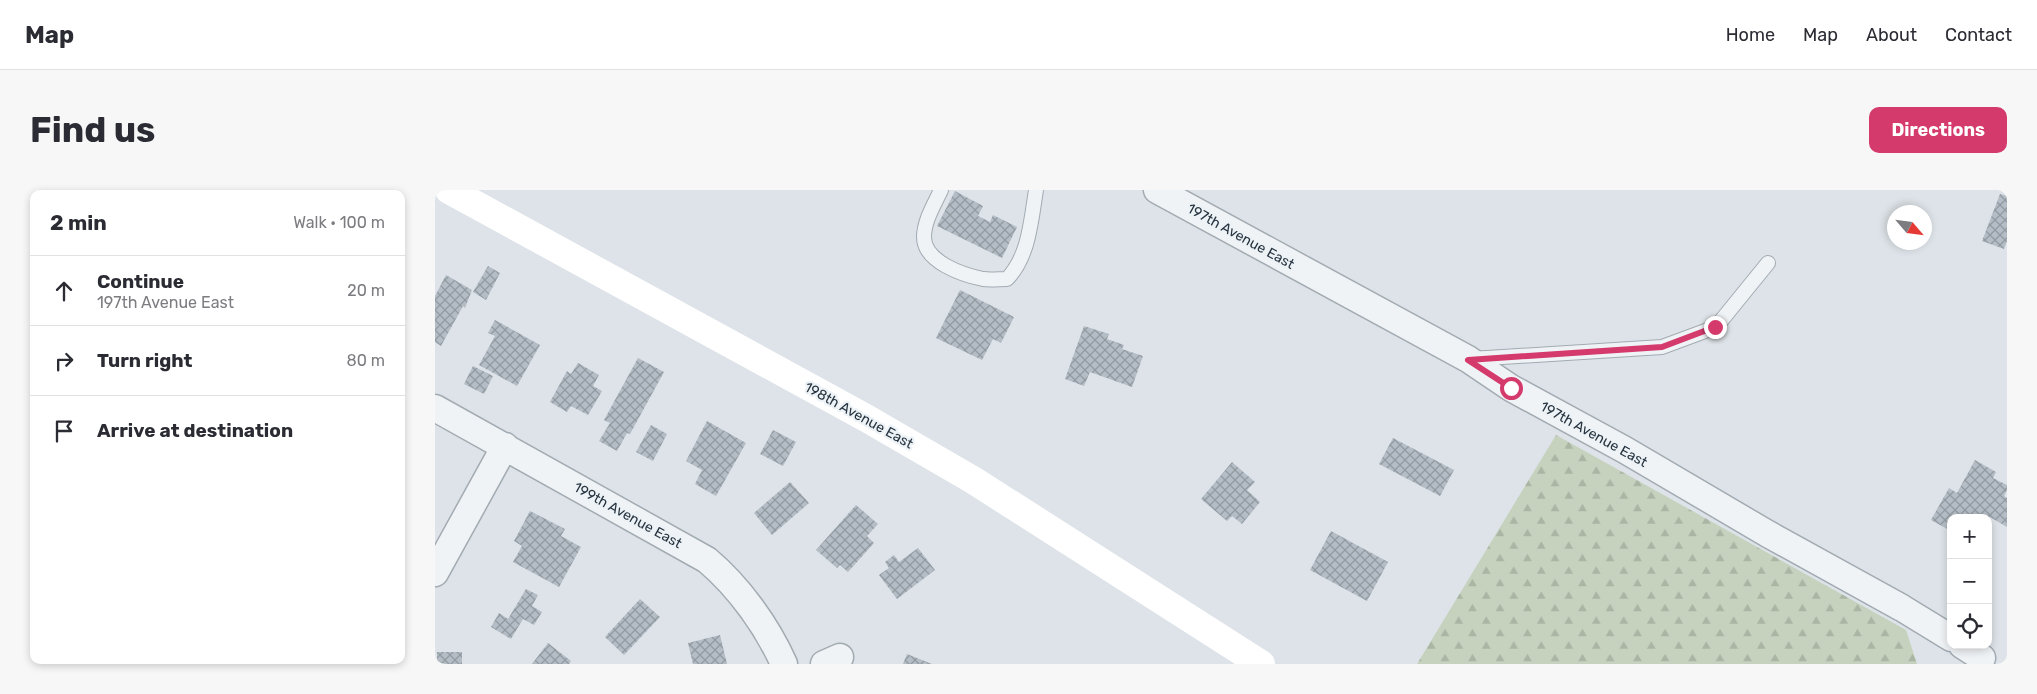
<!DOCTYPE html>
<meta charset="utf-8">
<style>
body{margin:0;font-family:Rubik,sans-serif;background:#f7f7f7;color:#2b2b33}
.controls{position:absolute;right:15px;bottom:15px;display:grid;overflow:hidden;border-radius:10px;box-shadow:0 2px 8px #0003}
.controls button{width:45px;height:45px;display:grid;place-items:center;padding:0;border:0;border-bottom:1px solid #e1e1e2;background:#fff;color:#2b2b33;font:25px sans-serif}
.compass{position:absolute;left:1452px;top:15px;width:45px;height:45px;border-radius:50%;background:#fff;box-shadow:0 2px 8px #0003;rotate:118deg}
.stop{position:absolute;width:15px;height:15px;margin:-11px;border:4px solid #d43a6c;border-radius:50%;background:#fff}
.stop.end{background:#d43a6c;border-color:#fff;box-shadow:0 1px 5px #0008}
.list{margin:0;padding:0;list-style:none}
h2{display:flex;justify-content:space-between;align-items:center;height:65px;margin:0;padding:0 20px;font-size:21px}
h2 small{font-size:16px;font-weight:400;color:#7c7c81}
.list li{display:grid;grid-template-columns:32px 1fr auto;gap:15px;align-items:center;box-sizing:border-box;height:70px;padding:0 20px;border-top:1px solid #e1e1e2}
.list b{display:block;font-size:19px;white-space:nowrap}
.list p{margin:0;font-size:16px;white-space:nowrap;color:#7c7c81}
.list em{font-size:16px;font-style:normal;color:#7c7c81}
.icon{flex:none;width:28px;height:28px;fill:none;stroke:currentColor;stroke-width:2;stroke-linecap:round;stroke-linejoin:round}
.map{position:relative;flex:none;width:1572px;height:474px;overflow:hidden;border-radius:10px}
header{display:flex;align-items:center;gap:30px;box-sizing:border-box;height:70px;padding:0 25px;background:#fff;border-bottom:1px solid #e1e1e2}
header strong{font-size:24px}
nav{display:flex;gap:28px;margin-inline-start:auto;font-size:18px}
.intro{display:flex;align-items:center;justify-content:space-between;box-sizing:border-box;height:120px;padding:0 30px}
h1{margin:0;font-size:35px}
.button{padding:12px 22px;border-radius:10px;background:#d43a6c;color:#fff;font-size:18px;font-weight:700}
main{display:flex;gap:30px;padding:0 30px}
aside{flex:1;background:#fff;border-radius:10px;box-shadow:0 2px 8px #0003}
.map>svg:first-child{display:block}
.forest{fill:url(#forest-firs)}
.building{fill:url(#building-cross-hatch)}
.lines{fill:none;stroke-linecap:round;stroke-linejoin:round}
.service-casing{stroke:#a2abb2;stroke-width:16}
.minor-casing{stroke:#a2abb2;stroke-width:29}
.service{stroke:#f0f3f6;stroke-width:14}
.minor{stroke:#f0f3f6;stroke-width:26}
.secondary{stroke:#fff;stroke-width:28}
.route{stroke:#d43a6c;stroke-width:6}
.labels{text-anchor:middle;stroke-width:4.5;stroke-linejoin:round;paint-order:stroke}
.street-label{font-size:14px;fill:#26333f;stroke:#ecf2f5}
</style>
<header>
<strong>Map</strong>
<nav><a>Home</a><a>Map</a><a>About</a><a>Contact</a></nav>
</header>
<div class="intro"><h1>Find us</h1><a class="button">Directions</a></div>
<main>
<aside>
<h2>2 min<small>Walk · 100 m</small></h2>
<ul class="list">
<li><svg class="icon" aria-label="ahead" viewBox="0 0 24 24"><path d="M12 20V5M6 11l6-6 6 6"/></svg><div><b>Continue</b><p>197th Avenue East</p></div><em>20 m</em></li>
<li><svg class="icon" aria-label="right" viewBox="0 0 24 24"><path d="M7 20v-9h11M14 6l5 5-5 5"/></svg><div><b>Turn right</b></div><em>80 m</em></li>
<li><svg class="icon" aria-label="arrive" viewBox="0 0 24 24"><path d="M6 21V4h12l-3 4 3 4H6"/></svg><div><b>Arrive at destination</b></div></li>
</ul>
</aside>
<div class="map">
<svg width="1572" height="474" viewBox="0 0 1572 474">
<defs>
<pattern id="forest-firs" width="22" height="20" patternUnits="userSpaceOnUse" patternTransform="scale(1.25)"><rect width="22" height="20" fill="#c6d2be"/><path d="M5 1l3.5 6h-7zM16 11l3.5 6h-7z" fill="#aab5a4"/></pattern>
<pattern id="building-cross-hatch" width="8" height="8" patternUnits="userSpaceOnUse" patternTransform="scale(1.25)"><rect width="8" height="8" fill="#b4bdc5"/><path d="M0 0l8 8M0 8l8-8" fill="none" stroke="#929aa1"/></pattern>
</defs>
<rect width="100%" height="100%" fill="#dde3e8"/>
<path class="forest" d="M 1121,245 L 1471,440 L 1482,474 L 982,474 Z"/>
<path class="building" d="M 520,1 L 548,16 L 543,26 L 555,32 L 558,25 L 582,37 L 567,68 L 502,36 Z
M 1565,4 L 1572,6 L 1572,51 L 1569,59 L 1547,51 Z
M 53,76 L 65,83 L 51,110 L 38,102 Z
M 11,85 L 37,100 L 30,118 L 28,116 L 6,156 L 0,152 L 0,106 Z
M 525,100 L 579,127 L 566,153 L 558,149 L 547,170 L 501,148 Z
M 60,130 L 105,155 L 82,196 L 44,175 L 60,146 L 53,143 Z
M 649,136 L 674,144 L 672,149 L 689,155 L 687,159 L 708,166 L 697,197 L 655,182 L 649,196 L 630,189 Z
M 203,168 L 229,182 L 195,244 L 192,243 L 182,261 L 164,251 L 175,233 L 169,230 Z
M 143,173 L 164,185 L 158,196 L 167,201 L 153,225 L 136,216 L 132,222 L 115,212 L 132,181 L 136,184 Z
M 38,176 L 58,186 L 49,204 L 29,194 Z
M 272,231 L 311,253 L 281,306 L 260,294 L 267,280 L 251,271 Z
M 216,235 L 232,244 L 218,271 L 201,262 Z
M 338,240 L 361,252 L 348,276 L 325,264 Z
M 958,248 L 1019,280 L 1005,306 L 944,274 Z
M 1540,270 L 1561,282 L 1558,288 L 1572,295 L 1572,300 L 1569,306 L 1572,308 L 1572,337 L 1555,327 L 1553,331 L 1553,328 L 1516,328 L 1516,341 L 1496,330 L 1514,298 L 1522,303 Z
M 797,272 L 820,292 L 812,300 L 825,312 L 807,334 L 797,326 L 792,331 L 766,309 Z
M 355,292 L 374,313 L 337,345 L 319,323 Z
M 421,315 L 443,334 L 432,346 L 439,353 L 413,382 L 405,375 L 402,378 L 381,360 Z
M 95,321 L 130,339 L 126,346 L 146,357 L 124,397 L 78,372 L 87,356 L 79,351 Z
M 896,341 L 953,372 L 932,411 L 875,380 Z
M 483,358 L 500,380 L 462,409 L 444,385 L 454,378 L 450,372 L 459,365 L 464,372 Z
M 91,399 L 103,405 L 97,416 L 107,422 L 99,435 L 88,429 L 76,449 L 56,437 L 64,423 L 73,429 Z
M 205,409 L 225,427 L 189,465 L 170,447 Z
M 285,445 L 292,474 L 258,474 L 253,453 Z
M 113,453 L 136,471 L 134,474 L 97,474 Z
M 2,462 L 27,462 L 27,474 L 2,474 Z
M 472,464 L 497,474 L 468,474 Z"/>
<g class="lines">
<g class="service-casing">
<path id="service" d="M 506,0 C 499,15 489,31 489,47 C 489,72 528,85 548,89 C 555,90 564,89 572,89 C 594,66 596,31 601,0
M 1036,169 L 1227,157 L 1281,137 L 1333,73"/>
</g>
<g class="minor-casing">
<path id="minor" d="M 722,0 L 1033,169 L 1076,198 L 1190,260 L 1333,344 L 1467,418 L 1516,448
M 0,218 L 272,370 C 304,397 332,436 349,474
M 0,383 L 70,256
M 1527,455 L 1547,468
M 389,474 L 405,467"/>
</g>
<use href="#service" class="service"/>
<use href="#minor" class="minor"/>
<path class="secondary" d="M 14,0 L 431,228 L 538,290 L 826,474"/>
</g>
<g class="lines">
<path class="route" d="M 1076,198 L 1033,170 L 1227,157 L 1280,137"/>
</g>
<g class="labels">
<g class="street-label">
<text transform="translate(806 46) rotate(29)" y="5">197th Avenue East</text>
<text transform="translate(424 225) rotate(29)" y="5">198th Avenue East</text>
<text transform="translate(1159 244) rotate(29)" y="5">197th Avenue East</text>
<text transform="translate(193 325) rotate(29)" y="5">199th Avenue East</text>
</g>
</g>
</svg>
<div class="controls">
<button>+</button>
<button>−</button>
<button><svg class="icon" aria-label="locate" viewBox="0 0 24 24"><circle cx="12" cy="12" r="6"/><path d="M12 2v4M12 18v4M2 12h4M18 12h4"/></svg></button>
</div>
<svg class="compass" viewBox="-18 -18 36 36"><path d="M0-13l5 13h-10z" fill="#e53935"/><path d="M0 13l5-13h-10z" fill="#7c7c81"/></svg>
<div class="stop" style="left:1076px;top:198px"></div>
<div class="stop end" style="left:1280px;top:137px"></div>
</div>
</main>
